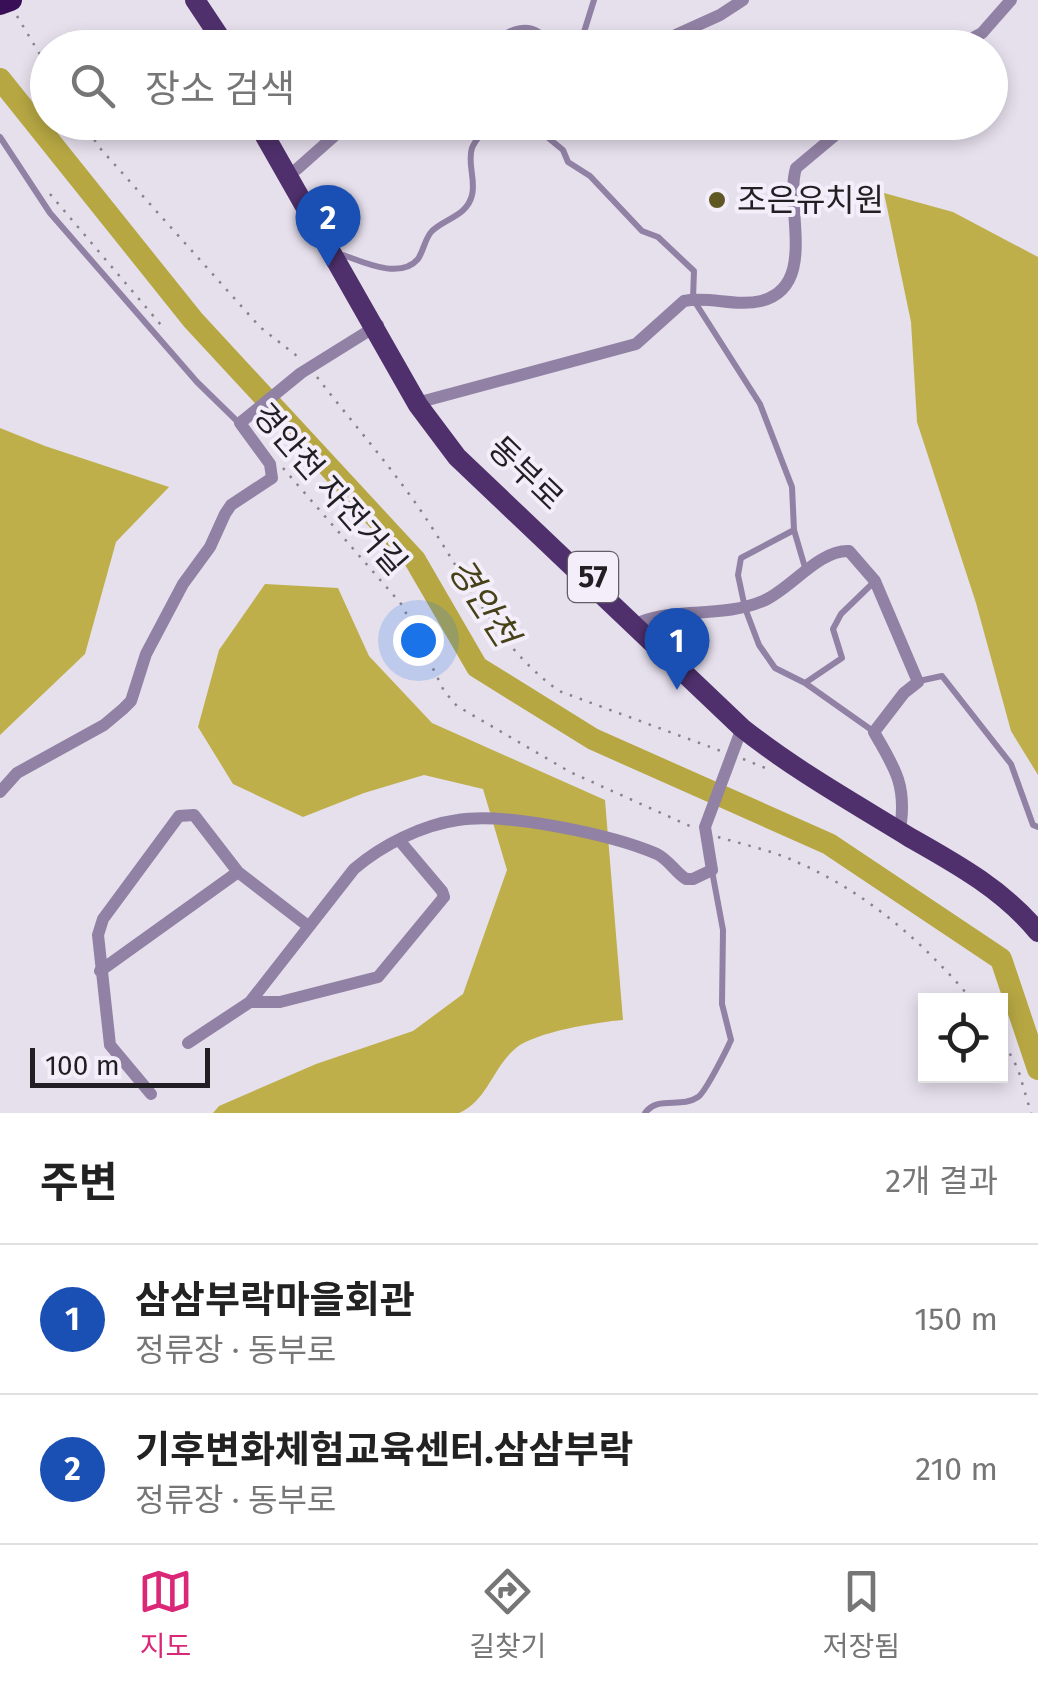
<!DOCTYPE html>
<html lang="ko">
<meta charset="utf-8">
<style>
body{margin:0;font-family:"Fira Sans","Noto Sans KR",sans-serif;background:#f6f6f6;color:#222}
.controls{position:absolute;right:30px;bottom:30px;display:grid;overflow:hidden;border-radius:0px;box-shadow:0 5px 15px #0003}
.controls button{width:90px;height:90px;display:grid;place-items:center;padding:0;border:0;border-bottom:2px solid #e0e0e0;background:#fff;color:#222;font:50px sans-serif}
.scale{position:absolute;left:30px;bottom:25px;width:180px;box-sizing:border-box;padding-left:10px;border:5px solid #211f23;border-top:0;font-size:28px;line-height:35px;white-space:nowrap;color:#211f23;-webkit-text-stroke:8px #f3eefa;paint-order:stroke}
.you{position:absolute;left:418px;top:640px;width:35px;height:35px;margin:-25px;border:8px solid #fff;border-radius:50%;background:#1a73e8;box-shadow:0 0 0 15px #1a73e833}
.badge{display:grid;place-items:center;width:65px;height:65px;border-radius:50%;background:#db2777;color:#fff;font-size:32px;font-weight:700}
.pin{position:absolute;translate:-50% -82px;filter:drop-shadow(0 2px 5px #0008)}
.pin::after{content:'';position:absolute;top:52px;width:35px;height:30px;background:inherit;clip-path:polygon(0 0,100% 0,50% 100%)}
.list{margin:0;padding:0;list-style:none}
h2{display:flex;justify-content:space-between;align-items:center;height:130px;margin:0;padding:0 40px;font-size:42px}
h2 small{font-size:32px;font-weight:400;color:#767676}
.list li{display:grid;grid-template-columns:65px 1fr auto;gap:30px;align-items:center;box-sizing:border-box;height:150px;padding:0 40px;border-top:2px solid #e0e0e0}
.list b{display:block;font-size:38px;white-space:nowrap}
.list p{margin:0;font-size:32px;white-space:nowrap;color:#767676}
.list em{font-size:32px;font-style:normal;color:#767676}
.icon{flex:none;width:55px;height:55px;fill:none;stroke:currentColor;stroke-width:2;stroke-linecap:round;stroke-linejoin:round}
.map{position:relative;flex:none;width:1038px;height:1113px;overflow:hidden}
.search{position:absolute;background:#fff;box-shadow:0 5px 15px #0003;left:30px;right:30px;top:30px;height:110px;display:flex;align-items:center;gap:25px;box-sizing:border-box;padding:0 35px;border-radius:55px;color:#767676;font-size:38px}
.sheet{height:430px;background:#fff}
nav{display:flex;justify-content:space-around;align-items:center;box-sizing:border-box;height:140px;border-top:2px solid #e0e0e0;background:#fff;font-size:28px;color:#767676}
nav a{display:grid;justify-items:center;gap:5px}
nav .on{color:#db2777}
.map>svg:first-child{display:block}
.forest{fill:#beaf4b}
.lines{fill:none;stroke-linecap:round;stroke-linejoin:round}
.river{stroke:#b6a743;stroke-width:22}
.path{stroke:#87838c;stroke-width:2.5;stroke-dasharray:2.5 8;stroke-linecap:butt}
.lane{stroke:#9181a4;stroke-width:6}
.street{stroke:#9181a4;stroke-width:12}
.primary{stroke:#4f306c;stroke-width:20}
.highway{stroke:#390f57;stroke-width:22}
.poi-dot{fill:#605824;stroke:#f3eefa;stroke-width:4}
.labels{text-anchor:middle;stroke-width:8;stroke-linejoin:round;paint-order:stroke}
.shield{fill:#f3eefa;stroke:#605d64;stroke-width:2.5}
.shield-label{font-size:30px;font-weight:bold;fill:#211f23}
.poi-label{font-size:32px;fill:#211f23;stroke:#f3eefa;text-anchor:start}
.street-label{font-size:32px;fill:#211f23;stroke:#f3eefa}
.water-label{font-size:35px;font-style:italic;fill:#474117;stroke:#f3eefa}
</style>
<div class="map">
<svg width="1038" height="1113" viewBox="0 0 1038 1113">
<rect width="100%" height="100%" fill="#e6e0ed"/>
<path class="forest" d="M 884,193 L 953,212 L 1038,257 L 1038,775 L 1011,731 L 976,603 L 917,422 L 911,322 Z
M 0,428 L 45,446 L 169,487 L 116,542 L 85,654 L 0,735 Z
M 265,584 L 338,588 L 369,656 L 432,723 L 605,800 L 623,1020 C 598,1022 535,1032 516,1048 C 492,1068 488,1100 459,1113 L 213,1113 L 219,1106 L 316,1064 L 413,1031 L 463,994 L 507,870 L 483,789 L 424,775 L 364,793 L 303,817 L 233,784 L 198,727 L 219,650 Z"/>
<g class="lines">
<path class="river" d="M 0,79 L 193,320 L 415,560 L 477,667 L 593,739 L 829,844 L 1001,959 L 1038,1069"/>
<path class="path" d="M 17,16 L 48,68
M 83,122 L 99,147 L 260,327 L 302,360
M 50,194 L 161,325
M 317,377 C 354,425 396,472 429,523 C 469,584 499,648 559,691 L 721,751
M 283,468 L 402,605 L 444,691 L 457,706 L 570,772 L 692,827
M 743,759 L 768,769
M 718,837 C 745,845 774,851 799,863 C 869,894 924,943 973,1001
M 1000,1035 L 1018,1069 L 1031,1113"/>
<path class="lane" d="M 579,48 L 594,0
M 506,122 L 541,132 L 563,150 L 568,162 L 590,176 L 642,231 L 658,237 L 694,271 L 693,299 L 760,404 L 792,487 L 794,530 L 806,571
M 0,137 L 50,213 L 197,382 L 239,423
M 343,255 C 363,262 400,280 418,259 C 424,250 425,238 432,231 C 446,218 467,216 472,195 C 476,180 467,163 472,148 C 476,138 485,131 490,122
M 794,530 L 741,558 L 738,575 L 745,608 L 759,645 L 775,668 L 805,683 L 873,731
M 919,681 L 942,676 L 1011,764 L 1033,825 L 1038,827
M 805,683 L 842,658 L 833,629 L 841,614 L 874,582
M 645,1113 C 658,1095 681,1109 698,1097 C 705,1093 727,1049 731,1040 L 722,1004 L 723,930 L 712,871"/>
<path class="street" d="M 456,48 L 481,48
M 488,48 C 510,32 532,19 549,48
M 647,48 L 720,15 L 743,0
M 954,48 L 982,33 L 1011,0
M 297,169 L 350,122
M 424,401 L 636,344 L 684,301 C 709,296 736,307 761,301 C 819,286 784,207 796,168 L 851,122
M 640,622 C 680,607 723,618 763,601 C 791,589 818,550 849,551 L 875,581 L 918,682 L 904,693 L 874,732 C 893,766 906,782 901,823
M 0,792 L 17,773 L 104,725 L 123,709 L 131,701 L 146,654 L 183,584 L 210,547 L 225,514 L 231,505 L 272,478 L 270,464 L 240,423 L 301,373 L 378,325
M 100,971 L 238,872
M 250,1002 L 280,1002 L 378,977 L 444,897 L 442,891 L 399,840
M 188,1043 L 250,1002 L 354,869 C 382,845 422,825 458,820 C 506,812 613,835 657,854 C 669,860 675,872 686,879 L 693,879 L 712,870 L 705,827 L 743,725
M 151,1094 L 110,1045 L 98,935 L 103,919 L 179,816 L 194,815 L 238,872 L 308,926"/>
<path class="primary" d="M 195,0 L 227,48
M 257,122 L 418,405 L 457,457 L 742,728 C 795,770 852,802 909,837 C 955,863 1004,890 1038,932"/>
<path class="highway" d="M 0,4 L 11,0"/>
</g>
<circle class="poi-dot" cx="717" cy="200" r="10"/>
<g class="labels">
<rect class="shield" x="568" y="552" width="50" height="50" rx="8"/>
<g class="shield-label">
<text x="593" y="587">57</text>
</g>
<g class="poi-label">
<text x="737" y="211">조은유치원</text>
</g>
<g class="street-label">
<text transform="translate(526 473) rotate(44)" y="11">동부로</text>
<text transform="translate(330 489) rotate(49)" y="11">경안천 자전거길</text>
</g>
<g class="water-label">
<text transform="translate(483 602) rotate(57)" y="12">경안천</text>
</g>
</g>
</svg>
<div class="controls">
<button><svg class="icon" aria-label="locate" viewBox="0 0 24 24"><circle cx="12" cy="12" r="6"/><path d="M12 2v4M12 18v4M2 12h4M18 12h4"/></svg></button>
</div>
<div class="scale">100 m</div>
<div class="you"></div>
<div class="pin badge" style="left:677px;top:690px;background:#1a4fb4">1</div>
<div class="pin badge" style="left:328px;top:267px;background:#1a4fb4">2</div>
<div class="search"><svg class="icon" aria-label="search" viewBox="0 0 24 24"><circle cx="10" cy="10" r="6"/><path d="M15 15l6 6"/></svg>장소 검색</div>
</div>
<section class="sheet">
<h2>주변<small>2개 결과</small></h2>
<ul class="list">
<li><span class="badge" style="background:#1a4fb4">1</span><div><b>삼삼부락마을회관</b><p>정류장 · 동부로</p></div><em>150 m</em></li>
<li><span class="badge" style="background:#1a4fb4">2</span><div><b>기후변화체험교육센터.삼삼부락</b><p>정류장 · 동부로</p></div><em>210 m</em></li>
</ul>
</section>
<nav>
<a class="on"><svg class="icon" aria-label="map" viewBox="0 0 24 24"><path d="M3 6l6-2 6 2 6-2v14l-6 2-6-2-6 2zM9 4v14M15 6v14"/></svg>지도</a>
<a><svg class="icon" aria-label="directions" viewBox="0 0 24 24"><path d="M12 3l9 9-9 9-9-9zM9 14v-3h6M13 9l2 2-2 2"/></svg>길찾기</a>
<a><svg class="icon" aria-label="saved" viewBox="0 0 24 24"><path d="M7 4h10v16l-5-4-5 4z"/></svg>저장됨</a>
</nav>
